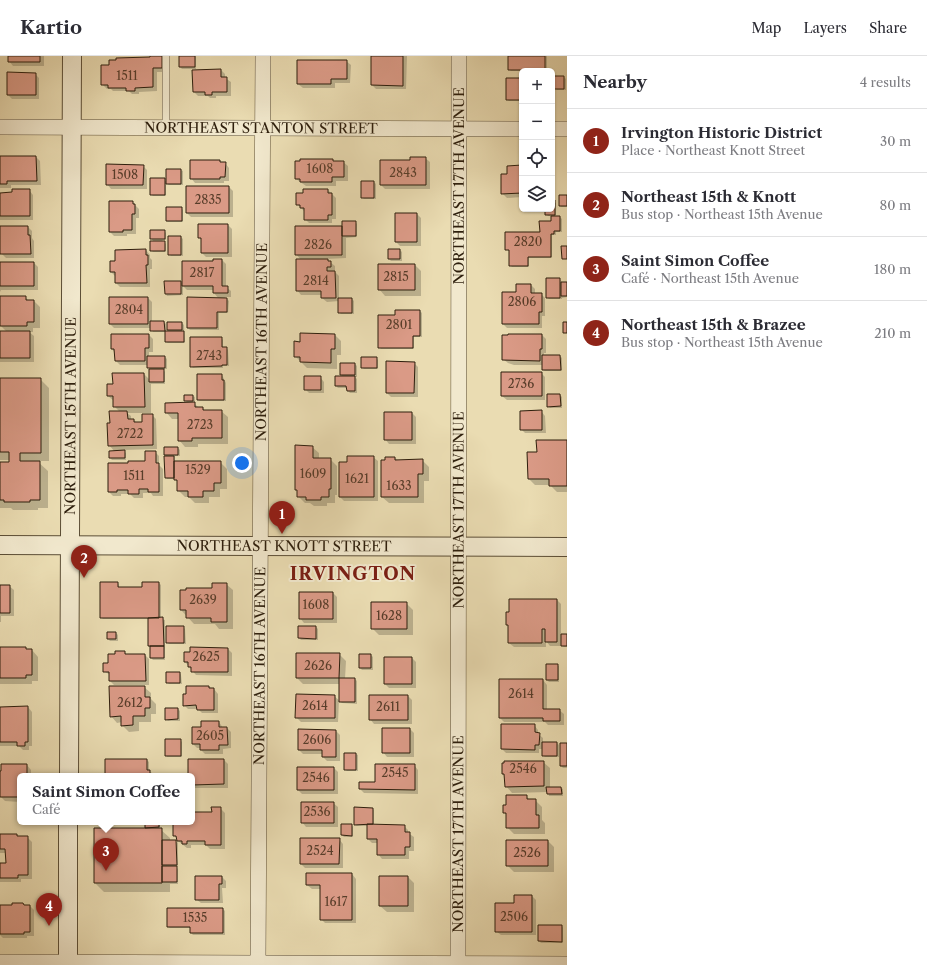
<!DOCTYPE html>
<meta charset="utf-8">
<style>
body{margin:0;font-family:"Libre Caslon Text",serif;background:#f2f2f3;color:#2b2b33}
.controls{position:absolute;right:12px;top:12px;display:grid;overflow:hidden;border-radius:6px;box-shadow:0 1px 3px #0004}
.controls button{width:36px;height:36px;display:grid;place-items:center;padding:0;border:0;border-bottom:1px solid #e1e1e2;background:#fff;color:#2b2b33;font:20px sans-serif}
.you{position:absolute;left:242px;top:407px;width:14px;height:14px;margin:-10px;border:3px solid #fff;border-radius:50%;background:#1a73e8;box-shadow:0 0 0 6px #1a73e833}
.badge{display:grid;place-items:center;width:26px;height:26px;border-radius:50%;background:#8f2418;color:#fff;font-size:13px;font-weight:700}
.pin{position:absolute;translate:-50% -33px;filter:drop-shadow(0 1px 2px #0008)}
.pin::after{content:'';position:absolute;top:21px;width:14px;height:12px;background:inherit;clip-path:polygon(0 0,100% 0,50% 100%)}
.popup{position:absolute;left:17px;top:717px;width:178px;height:52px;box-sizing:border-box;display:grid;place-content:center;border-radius:6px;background:#fff;filter:drop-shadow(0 1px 3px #0005);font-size:13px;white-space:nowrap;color:#7c7c81}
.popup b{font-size:15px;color:#2b2b33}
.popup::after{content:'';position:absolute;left:50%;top:100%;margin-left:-8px;border:8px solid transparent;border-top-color:#fff}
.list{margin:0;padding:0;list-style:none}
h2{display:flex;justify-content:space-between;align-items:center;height:52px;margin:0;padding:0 16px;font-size:17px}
h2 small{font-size:13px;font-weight:400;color:#7c7c81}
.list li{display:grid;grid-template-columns:26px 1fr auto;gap:12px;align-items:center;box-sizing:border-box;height:64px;padding:0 16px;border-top:1px solid #e1e1e2}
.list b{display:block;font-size:15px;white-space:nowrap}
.list p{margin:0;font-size:13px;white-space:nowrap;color:#7c7c81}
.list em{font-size:13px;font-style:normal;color:#7c7c81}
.icon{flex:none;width:22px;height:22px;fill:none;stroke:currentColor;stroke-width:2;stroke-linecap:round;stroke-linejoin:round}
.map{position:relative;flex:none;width:567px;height:909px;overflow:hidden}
header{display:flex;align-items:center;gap:24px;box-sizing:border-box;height:56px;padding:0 20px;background:#fff;border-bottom:1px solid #e1e1e2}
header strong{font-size:19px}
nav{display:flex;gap:22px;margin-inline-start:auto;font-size:14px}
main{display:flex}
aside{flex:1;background:#fff}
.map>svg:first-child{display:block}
.shadow{fill:#0003}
.building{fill:#da9a86;stroke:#2d1e0c}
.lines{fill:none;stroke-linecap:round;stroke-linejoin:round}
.service-casing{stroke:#5c4e36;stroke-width:8}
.minor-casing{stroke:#5c4e36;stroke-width:16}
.tertiary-casing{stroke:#5c4e36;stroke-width:20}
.service{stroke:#f1e8cd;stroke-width:7}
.minor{stroke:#f1e8cd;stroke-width:15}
.tertiary{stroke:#f1e8cd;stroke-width:18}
.labels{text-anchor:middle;stroke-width:4;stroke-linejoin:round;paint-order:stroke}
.number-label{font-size:12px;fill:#583d2a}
.street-label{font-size:14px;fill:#2d1e0c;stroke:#f1e8cd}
.district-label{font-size:18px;font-weight:bold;letter-spacing:1px;fill:#7a1f14;stroke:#f1e8cd}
</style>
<header>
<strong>Kartio</strong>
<nav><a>Map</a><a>Layers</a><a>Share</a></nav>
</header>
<main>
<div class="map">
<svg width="567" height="909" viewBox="0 0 567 909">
<rect width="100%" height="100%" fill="#eadcb2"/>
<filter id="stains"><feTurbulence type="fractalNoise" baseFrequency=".005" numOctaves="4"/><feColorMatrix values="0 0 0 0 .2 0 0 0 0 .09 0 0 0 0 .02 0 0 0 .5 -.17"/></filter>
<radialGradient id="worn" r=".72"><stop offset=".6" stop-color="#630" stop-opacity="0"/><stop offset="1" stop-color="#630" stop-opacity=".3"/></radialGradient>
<path class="shadow" d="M 9,0 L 44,0 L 44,10 L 13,10 L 9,5 Z
M 151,0 L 165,0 L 166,16 L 157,16 L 157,35 L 139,36 L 139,38 L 132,38 L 129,35 L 113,35 L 111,33 L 107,33 L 102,28 L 110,10 L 117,5 L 151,2 Z
M 180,0 L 196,0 L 196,13 L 182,13 L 180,11 Z
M 372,0 L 407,0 L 406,33 L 376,33 L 372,29 Z
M 509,0 L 547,0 L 547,15 L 511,15 L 509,13 Z
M 346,5 L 351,9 L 350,27 L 335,27 L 335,32 L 303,32 L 298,28 Z
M 221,14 L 225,18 L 225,22 L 231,26 L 231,40 L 216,40 L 216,42 L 210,42 L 208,40 L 198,40 L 194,36 L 193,15 Z
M 8,17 L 35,18 L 39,22 L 39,43 L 12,43 L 8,39 Z
M 564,21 L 566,23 L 566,34 L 557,34 L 555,32 Z
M 522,23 L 522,45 L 509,45 L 507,43 Z
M 0,101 L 36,101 L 40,105 L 41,129 L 11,129 L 11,132 L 0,132 Z
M 425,102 L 430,106 L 430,133 L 385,133 L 381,129 L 381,105 L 411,105 Z
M 333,104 L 335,106 L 343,106 L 348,110 L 348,125 L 336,125 L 336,130 L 306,130 L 296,123 Z
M 219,105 L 222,107 L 225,107 L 229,112 L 229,125 L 224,125 L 224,127 L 195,127 L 191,122 Z
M 143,110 L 147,114 L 147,133 L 111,133 L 107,128 Z
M 522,110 L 522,141 L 507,142 L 502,137 L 508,119 Z
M 181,114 L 183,115 L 183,129 L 169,129 L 166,127 L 166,140 L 153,140 L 151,138 L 164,124 L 167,126 Z
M 362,126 L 374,126 L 376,128 L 376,143 L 364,143 L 362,141 Z
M 229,131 L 233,135 L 233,161 L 191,161 L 187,157 Z
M 29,134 L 33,139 L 33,164 L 0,164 L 0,138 Z
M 328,134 L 336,142 L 336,163 L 332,163 L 332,167 L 309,167 L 305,163 L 305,156 L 297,148 Z
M 567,140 L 567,151 L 561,151 L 560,150 Z
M 552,145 L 556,147 L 556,161 L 560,161 L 562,163 L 562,176 L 556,176 L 556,179 L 552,179 L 552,202 L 529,202 L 529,211 L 512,211 L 510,209 L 510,195 L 506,193 L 541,177 L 552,166 L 552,160 L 548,160 L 546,158 L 546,153 L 552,153 Z
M 110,146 L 132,146 L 139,153 L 139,162 L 136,162 L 136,178 L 127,178 L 127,180 L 114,180 L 110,176 Z
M 181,152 L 183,154 L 183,166 L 168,166 L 166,165 Z
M 417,158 L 421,162 L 421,190 L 400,190 L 396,186 Z
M 355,166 L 357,168 L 357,181 L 346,182 L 346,202 L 326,203 L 335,210 L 335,216 L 339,220 L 339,243 L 352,243 L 354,245 L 354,258 L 341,258 L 339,256 L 339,245 L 327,246 L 322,242 L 322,239 L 301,239 L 297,234 L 301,204 L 296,198 L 343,171 Z
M 228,169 L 232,173 L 232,201 L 206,201 L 202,197 L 202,185 L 199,181 Z
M 28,171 L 32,175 L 32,182 L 34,185 L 34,202 L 6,202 L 1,197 L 0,176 Z
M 164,175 L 166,177 L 166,184 L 162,184 L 166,188 L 166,196 L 153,196 L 151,194 L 154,186 L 151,182 Z
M 181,181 L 183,183 L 183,200 L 171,200 L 169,198 Z
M 146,194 L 150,199 L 150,202 L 152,204 L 152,213 L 150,213 L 150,231 L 120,231 L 116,227 L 115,220 L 111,216 L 116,206 Z
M 389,194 L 400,194 L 402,196 L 402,205 L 391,205 L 389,203 Z
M 222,204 L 226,208 L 226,231 L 231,235 L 231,241 L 225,241 L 229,245 L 228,257 L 219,257 L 219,274 L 190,274 L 188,272 L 219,243 L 214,237 L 214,234 L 187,234 L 183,230 L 183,239 L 167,240 L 166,238 L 181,226 L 183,228 L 214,206 Z
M 0,207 L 34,207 L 38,211 L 38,234 L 1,234 L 0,236 Z
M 415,209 L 421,215 L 421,240 L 385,240 L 379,233 Z
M 560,223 L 562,227 L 567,227 L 567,241 L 562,242 L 562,243 L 549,243 L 547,241 Z
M 531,229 L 535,233 L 535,238 L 541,238 L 545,242 L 545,260 L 542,260 L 542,272 L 507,272 L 503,268 L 517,237 Z
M 25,241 L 29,245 L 34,245 L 40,251 L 40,272 L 33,272 L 33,276 L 29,276 L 34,280 L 34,306 L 0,306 L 0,276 L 7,276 L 0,269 Z
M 148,242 L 152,246 L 152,266 L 164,266 L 166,268 L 166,276 L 168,276 L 168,267 L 182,267 L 184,269 L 185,287 L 168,287 L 166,286 L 166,276 L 153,276 L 151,272 L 114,272 L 110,268 Z
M 396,255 L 420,255 L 422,257 L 422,281 L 414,281 L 414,293 L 381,293 L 379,291 L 396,260 Z
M 112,279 L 149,279 L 153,283 L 153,296 L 149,296 L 149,301 L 165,301 L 167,303 L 167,313 L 163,313 L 165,316 L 165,328 L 151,328 L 151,357 L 127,357 L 131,360 L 131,364 L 134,364 L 137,367 L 143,367 L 152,359 L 156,363 L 157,393 L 122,394 L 126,397 L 126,404 L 112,404 L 110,402 L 110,396 L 115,396 L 109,389 L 111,368 L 120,356 L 114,350 L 114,345 L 108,340 L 108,329 L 114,329 L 113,318 L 144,318 L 150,324 L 150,313 L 148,309 L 120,309 L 116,305 L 115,297 L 112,293 Z
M 335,279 L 341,285 L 341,299 L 337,299 L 337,313 L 307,312 L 295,300 L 301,287 Z
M 542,279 L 546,283 L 546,297 L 544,297 L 544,300 L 560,300 L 562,302 L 562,315 L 545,315 L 543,314 L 543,309 L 514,309 L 508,307 L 503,303 Z
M 221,282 L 223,284 L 223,292 L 226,292 L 228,294 L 229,310 L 223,310 L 223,312 L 193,312 L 191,310 Z
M 376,302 L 378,304 L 378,313 L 364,313 L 362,311 Z
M 414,307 L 418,311 L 418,341 L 391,341 L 387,337 Z
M 355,308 L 357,310 L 357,321 L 355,321 L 357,323 L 357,337 L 350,337 L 348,335 L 348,332 L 338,332 L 336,330 L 344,321 L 341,319 Z
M 502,317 L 541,317 L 545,321 L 545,344 L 507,344 L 502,340 Z
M 222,319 L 226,327 L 226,345 L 200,345 L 198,344 Z
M 320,321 L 324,326 L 324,337 L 309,337 L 305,333 Z
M 0,323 L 40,323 L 49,332 L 49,405 L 37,405 L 48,415 L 48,452 L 38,452 L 38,454 L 13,454 L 11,452 L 0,452 L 0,407 L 10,407 L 10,404 L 0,404 Z
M 560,339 L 562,341 L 562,352 L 550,352 L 548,350 Z
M 193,340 L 195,341 L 195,346 L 193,346 L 199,352 L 203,352 L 205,355 L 221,355 L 228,361 L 228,388 L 198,388 L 198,391 L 185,391 L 179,384 L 179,363 L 172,363 L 166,356 L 188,347 L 185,344 Z
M 541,355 L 545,360 L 546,377 L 525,377 L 521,373 Z
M 412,357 L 416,361 L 416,388 L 389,388 L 385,383 Z
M 567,385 L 567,436 L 557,436 L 550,429 L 535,429 L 529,423 L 538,397 Z
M 312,391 L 319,397 L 319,403 L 330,403 L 337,410 L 337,439 L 335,439 L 335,447 L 327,447 L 327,450 L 314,450 L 310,447 L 305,447 L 298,440 L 298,436 L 296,433 Z
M 165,392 L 178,392 L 180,394 L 180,400 L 175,400 L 175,406 L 220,406 L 227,413 L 227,433 L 220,433 L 220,441 L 209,441 L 209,447 L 195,447 L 189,441 L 185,441 L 178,434 L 178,426 L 175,423 L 167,423 L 166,421 Z
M 155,396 L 159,400 L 159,409 L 163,413 L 163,440 L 153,440 L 151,437 L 143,437 L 143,442 L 134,442 L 130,438 L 121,438 L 121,440 L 113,440 L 109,436 L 129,408 L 146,406 Z
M 373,401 L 378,405 L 378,445 L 344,445 L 340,441 L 348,407 Z
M 395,402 L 398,404 L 422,404 L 429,411 L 429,425 L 424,425 L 424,447 L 389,447 L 382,441 L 386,405 Z
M 118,527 L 119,529 L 119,532 L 143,532 L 143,527 L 159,527 L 161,529 L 161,563 L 165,564 L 165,604 L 153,604 L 151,602 L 151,592 L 149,590 L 149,563 L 103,563 L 101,561 Z
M 226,528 L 233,534 L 233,573 L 219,573 L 215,568 L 194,568 L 181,554 L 213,533 Z
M 0,530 L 9,530 L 14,534 L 14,560 L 1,560 L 1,566 L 0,566 Z
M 333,537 L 337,541 L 337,567 L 304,567 L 300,562 Z
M 557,544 L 561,548 L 561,579 L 567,579 L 567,591 L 564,591 L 562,590 L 550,590 L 546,585 L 546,591 L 514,591 L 509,587 L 509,571 L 507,569 Z
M 406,547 L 413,554 L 413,579 L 379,579 L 372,572 Z
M 183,571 L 185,573 L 186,588 L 169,588 L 167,586 Z
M 299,571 L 316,571 L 318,573 L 318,584 L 301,584 L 299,582 Z
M 116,577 L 118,579 L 118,585 L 110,585 L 108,583 Z
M 0,592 L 25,592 L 28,594 L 32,594 L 38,601 L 38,625 L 32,625 L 32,628 L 0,628 Z
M 228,593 L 232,597 L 232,620 L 196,619 L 185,606 Z
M 124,596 L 127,599 L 145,599 L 149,603 L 149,629 L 114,629 L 110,625 L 110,619 L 104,615 L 116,599 Z
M 339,598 L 346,605 L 345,623 L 355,623 L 357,625 L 357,648 L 342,647 L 339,644 L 338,666 L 301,666 L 296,661 L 334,640 L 340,645 L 340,628 L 303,628 L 297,622 Z
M 371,599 L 373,601 L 373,614 L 362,614 L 360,612 Z
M 412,602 L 416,606 L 416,632 L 389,632 L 385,628 Z
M 547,609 L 557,609 L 559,610 L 559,626 L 549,626 L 547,624 Z
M 180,617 L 181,619 L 182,628 L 169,628 L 167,626 Z
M 543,624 L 547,629 L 547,654 L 559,654 L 564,658 L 564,669 L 548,669 L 545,666 L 504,666 L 500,662 Z
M 144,631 L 151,637 L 151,643 L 156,648 L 156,658 L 151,658 L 151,666 L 139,666 L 139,675 L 129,676 L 122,669 L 122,666 L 117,667 L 111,660 Z
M 187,631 L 209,631 L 214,633 L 218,638 L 218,657 L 202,657 L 198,653 L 188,653 L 184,649 L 187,639 Z
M 408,640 L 412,644 L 412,668 L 374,668 L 370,663 Z
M 28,651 L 32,656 L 32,690 L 29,690 L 29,694 L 23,694 L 19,690 L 0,690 L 0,652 Z
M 178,653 L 180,655 L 180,665 L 168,665 L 166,663 Z
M 219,666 L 223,672 L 227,672 L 231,676 L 231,692 L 223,693 L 223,698 L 205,698 L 201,694 L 201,692 L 197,692 L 193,688 L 202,672 Z
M 534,669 L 538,674 L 538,678 L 543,682 L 543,687 L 557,687 L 559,689 L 559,701 L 545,701 L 543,699 L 543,693 L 539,693 L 539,697 L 506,697 L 502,693 Z
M 410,673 L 414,677 L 414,701 L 387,701 L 383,696 Z
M 299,674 L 336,675 L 340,679 L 340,705 L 327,705 L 323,701 L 323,698 L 303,698 L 299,694 Z
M 180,684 L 182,686 L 182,701 L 167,701 L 166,699 Z
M 561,688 L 567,688 L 567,712 L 563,712 L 561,710 Z
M 356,698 L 358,699 L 358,715 L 347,715 L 345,713 Z
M 147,704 L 149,706 L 149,715 L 152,717 L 152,720 L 106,720 Z
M 224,704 L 228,708 L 228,732 L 193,732 L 192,731 L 192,720 L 189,720 Z
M 543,706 L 550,712 L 550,732 L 561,732 L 563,733 L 563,740 L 549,740 L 548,736 L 512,737 L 506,730 L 505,721 L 503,718 L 503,708 Z
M 27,709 L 31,714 L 31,720 L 20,720 L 20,746 L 5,745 L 1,741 L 0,716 Z
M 414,709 L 418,714 L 418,738 L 364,737 L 360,733 L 360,727 L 376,727 Z
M 334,712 L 338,716 L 338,738 L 302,738 L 298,734 Z
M 526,740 L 530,744 L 535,744 L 542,751 L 542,764 L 545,767 L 545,778 L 514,778 L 507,771 L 507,760 L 504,756 L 507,750 Z
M 333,747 L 338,751 L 338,771 L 306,771 L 302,766 Z
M 220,752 L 225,757 L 225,793 L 210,793 L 206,789 L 191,789 L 191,792 L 187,792 L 178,785 L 178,810 L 175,810 L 178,813 L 178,828 L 170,828 L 170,836 L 104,836 L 95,827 L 95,773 L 148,773 L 146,771 L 146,766 L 160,766 L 160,773 L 170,782 L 170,785 L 176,785 L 178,787 L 177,782 L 174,779 L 174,766 L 192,766 L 192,757 L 213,757 Z
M 373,753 L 374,754 L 374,769 L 404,770 L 408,774 L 408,777 L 414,781 L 414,795 L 409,795 L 409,803 L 382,803 L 378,798 L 378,787 L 372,787 L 368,783 L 368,770 L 357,770 L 355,769 Z
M 351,769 L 353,771 L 353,781 L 344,781 L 342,779 Z
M 0,779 L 17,779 L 20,781 L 27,781 L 32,786 L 32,823 L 21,823 L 21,826 L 0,826 L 0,808 L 7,808 L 6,797 L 0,797 Z
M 339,783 L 343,788 L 343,812 L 305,812 L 301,808 Z
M 548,785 L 554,791 L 554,816 L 514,816 L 507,809 Z
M 352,818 L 356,823 L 356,867 L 325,867 L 321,863 L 321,833 L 312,833 L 307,829 Z
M 222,821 L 226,825 L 226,832 L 222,832 L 223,847 L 201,847 L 196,843 Z
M 408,821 L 414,827 L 414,856 L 387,856 L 380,850 Z
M 532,840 L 536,844 L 536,879 L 501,879 L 496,875 L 515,848 Z
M 23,848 L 25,850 L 30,850 L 34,854 L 34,880 L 27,880 L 27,882 L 3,882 L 0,879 L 0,850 Z
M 223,853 L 225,855 L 225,879 L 193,879 L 191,877 L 191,872 L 170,872 L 168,871 Z
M 539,870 L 562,870 L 563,872 L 563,887 L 541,887 L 539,885 Z"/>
<path class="building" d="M 8,0 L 40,0 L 40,6 L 8,6 Z
M 150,0 L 162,0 L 162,12 L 153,12 L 153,31 L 135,32 L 135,35 L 126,35 L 126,32 L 108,32 L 108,29 L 101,29 L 101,9 L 109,9 L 109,4 L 116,4 L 116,2 L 150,1 Z
M 179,0 L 195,0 L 195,11 L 179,11 Z
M 371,0 L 403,0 L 403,30 L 371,29 Z
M 508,0 L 545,0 L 545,14 L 508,14 Z
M 297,4 L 347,4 L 347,23 L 331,23 L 331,28 L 297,28 Z
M 221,13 L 221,21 L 227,21 L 227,36 L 212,36 L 212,39 L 205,39 L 205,36 L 193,36 L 192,14 Z
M 7,16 L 36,17 L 36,39 L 7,39 Z
M 554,20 L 564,20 L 564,33 L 554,33 Z
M 506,22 L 522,22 L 522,44 L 506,44 Z
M 0,100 L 36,100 L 37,125 L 7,125 L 7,128 L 0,128 Z
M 410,101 L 426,101 L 426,129 L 380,129 L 380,104 L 410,104 Z
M 300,103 L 333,103 L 333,105 L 344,105 L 344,121 L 332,121 L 332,126 L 300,126 L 300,123 L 295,123 L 295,105 L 300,105 Z
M 190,104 L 220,104 L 220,106 L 226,106 L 225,121 L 220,121 L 220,123 L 190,123 Z
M 106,108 L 144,109 L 143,129 L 106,129 Z
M 522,109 L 522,137 L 501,138 L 501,118 L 507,118 L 507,110 Z
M 166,113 L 181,113 L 181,128 L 166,128 Z
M 150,122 L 165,122 L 165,139 L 150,139 Z
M 361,125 L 374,125 L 374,142 L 361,142 Z
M 186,130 L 229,130 L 229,157 L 186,157 Z
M 12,133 L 30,133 L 30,160 L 0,160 L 0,137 L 12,136 Z
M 303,133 L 328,133 L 328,137 L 332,137 L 332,159 L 328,159 L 328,164 L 304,164 L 304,152 L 300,152 L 300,149 L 296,149 L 296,137 L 303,137 Z
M 559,139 L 567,139 L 567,150 L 559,150 Z
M 552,144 L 555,144 L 555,159 L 545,159 L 545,153 L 552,153 Z
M 109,145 L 133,145 L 133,148 L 135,148 L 135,158 L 132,158 L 132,174 L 123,174 L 123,176 L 109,176 Z
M 166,151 L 182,151 L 182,165 L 166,165 Z
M 395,157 L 417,157 L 417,186 L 395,186 Z
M 551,160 L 560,160 L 560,175 L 554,175 L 554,178 L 551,178 L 551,201 L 528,201 L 528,210 L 509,210 L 509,194 L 505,194 L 505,176 L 540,176 L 539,165 L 551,165 Z
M 342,165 L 356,165 L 356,180 L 342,180 Z
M 198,168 L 228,168 L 228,197 L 201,197 L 201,182 L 198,182 Z
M 0,170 L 28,170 L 28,179 L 30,179 L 31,198 L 0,198 Z
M 295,170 L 342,170 L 342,199 L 295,199 Z
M 150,174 L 165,174 L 165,183 L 150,183 Z
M 168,180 L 181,180 L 181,199 L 168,199 Z
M 150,185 L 165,185 L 165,195 L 150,195 Z
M 561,190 L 567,190 L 567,203 L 562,203 Z
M 146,193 L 146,199 L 148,199 L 148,209 L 146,209 L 147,227 L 115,227 L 115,216 L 110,216 L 110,205 L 115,205 L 115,194 Z
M 388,193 L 400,193 L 400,203 L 388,203 Z
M 213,203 L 222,203 L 222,230 L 228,230 L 228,237 L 213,237 L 213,230 L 182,230 L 182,205 L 213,205 Z
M 296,203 L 328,203 L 328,205 L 331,205 L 331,211 L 327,211 L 327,215 L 335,215 L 336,242 L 321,242 L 321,235 L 296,235 Z
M 0,206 L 34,206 L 34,230 L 0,230 Z
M 378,208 L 415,208 L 415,234 L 378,234 Z
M 546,222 L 560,222 L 560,242 L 546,242 Z
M 164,225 L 181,225 L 181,238 L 165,238 Z
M 561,226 L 567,226 L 567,240 L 561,240 Z
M 516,228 L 531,228 L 531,237 L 542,237 L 542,256 L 539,256 L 539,268 L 502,268 L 502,236 L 516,236 Z
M 0,240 L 26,240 L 26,244 L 34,244 L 34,266 L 27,266 L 27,270 L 0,270 Z
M 109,241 L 148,241 L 148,268 L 109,268 Z
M 187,241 L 227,242 L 227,256 L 217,256 L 217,272 L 187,272 Z
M 338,242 L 352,242 L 352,257 L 338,257 Z
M 395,254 L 420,254 L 420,280 L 413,280 L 413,292 L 378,292 L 378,259 L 395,259 Z
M 150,265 L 164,265 L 165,275 L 150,275 Z
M 167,266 L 182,266 L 182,274 L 167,274 Z
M 563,266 L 567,266 L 567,277 L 563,277 Z
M 0,275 L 30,275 L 30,302 L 0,302 Z
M 165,275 L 184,275 L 184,286 L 165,286 Z
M 300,277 L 335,278 L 335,293 L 331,293 L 331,307 L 300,306 L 300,301 L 294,301 L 294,285 L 300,286 Z
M 111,278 L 149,278 L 149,292 L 145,292 L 145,305 L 115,305 L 114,293 L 111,293 Z
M 508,278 L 542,278 L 542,293 L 540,293 L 540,305 L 502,304 L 502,279 L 508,279 Z
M 190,281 L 222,281 L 222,291 L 227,291 L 227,309 L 222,309 L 222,310 L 190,311 Z
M 542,299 L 560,299 L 561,314 L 542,314 Z
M 147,300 L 165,300 L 165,312 L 147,312 Z
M 361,301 L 377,301 L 377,312 L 361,312 Z
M 386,305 L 415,306 L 414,337 L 386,337 Z
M 340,307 L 355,307 L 355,319 L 340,319 Z
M 149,313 L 164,313 L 164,326 L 149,326 Z
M 501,316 L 542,316 L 542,340 L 501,340 Z
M 112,317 L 144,317 L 145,351 L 113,351 L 113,340 L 107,340 L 107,328 L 113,328 Z
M 197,318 L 222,318 L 222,324 L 224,324 L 224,344 L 197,344 Z
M 304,320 L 321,320 L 321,334 L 304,334 Z
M 335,320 L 355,320 L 355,335 L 347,335 L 346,330 L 335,330 Z
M 0,322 L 41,322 L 41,397 L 20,397 L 20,405 L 40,405 L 40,444 L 30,444 L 30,446 L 4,446 L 4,444 L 0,444 L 0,406 L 9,406 L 9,396 L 0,396 Z
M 547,338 L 560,338 L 561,350 L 547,351 Z
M 184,339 L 193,339 L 193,345 L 184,345 Z
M 195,346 L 195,351 L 203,351 L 203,354 L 222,354 L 222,382 L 192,382 L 192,385 L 178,385 L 178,357 L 165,357 L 165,347 Z
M 542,354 L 542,374 L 520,374 L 520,355 Z
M 109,355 L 127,355 L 128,363 L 134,363 L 134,366 L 142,366 L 142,358 L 153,358 L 153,389 L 108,390 L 107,367 L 110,367 Z
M 384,356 L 412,356 L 412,384 L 384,384 Z
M 536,384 L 567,384 L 567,430 L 549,430 L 549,423 L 528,423 L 527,396 L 537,396 Z
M 295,389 L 313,390 L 313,402 L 331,402 L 331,433 L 329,433 L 329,441 L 321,441 L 321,444 L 306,444 L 306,441 L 297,441 L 297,434 L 295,434 Z
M 164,391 L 178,391 L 178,399 L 164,399 Z
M 125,394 L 125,402 L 109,402 L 109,395 Z
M 145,395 L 156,395 L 156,407 L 159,407 L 159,436 L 148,436 L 148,433 L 139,433 L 139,438 L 128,438 L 128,434 L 117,434 L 117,436 L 108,436 L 108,407 L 128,407 L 128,405 L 145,405 Z
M 164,400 L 174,400 L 174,422 L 165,422 Z
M 347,400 L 374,400 L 374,441 L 339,441 L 339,406 L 347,406 Z
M 385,401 L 395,401 L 395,404 L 423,403 L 423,418 L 418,418 L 418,441 L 381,441 L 381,404 L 385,404 Z
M 174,405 L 221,405 L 221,427 L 214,427 L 214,435 L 203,435 L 203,441 L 188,441 L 188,435 L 177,435 L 177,424 L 174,424 Z
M 100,526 L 118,526 L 118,531 L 142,531 L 142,526 L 159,526 L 159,562 L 100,562 Z
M 212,527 L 227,527 L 227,566 L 211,566 L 211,562 L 186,562 L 186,554 L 180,554 L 180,534 L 186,534 L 186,532 L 212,532 Z
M 0,529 L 10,529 L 10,557 L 0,557 Z
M 299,536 L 333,536 L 333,563 L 299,563 Z
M 509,543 L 557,543 L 557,586 L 545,586 L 545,573 L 542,573 L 542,587 L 508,587 L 508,569 L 506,569 L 506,556 L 509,556 Z
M 371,546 L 407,546 L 407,573 L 371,573 Z
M 163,561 L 164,590 L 148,590 L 148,562 Z
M 166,570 L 184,570 L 184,587 L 166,587 Z
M 298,570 L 316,570 L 316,583 L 298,582 Z
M 107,576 L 116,576 L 116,583 L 107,583 Z
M 561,578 L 567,578 L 567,590 L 561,590 Z
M 150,590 L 164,590 L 164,602 L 150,602 Z
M 0,591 L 26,591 L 26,593 L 32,593 L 32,619 L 26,619 L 26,622 L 0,622 Z
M 190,591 L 228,592 L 228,616 L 191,616 L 191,611 L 188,611 L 188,606 L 184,606 L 184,596 L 190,596 Z
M 115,595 L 125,595 L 125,598 L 145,598 L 146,625 L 109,625 L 109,616 L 103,616 L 103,607 L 108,607 L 108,598 L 115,598 Z
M 296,597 L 340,597 L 339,622 L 296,622 Z
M 359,598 L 371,598 L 371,612 L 359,612 Z
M 384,601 L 412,601 L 412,628 L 384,628 Z
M 546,608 L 558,608 L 558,624 L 546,624 Z
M 166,616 L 180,616 L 180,627 L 166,627 Z
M 339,622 L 355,622 L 355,646 L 339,646 Z
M 499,623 L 543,623 L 543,653 L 560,653 L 560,665 L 543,665 L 543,662 L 499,662 Z
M 109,630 L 145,630 L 145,641 L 150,641 L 150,652 L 145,652 L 145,660 L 133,660 L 133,669 L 121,670 L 121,660 L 110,661 Z
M 186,630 L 209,630 L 209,632 L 214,632 L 214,654 L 197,654 L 196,649 L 183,650 L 183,638 L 186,638 Z
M 296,638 L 335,639 L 335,662 L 295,662 Z
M 369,639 L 408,639 L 408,664 L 369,664 Z
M 28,650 L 28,686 L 25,686 L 25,690 L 17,690 L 17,686 L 0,686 L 0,651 Z
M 165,652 L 178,652 L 178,663 L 165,664 Z
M 201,665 L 219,665 L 219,671 L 227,671 L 228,689 L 219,689 L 219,694 L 200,694 L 200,688 L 192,688 L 192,671 L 201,671 Z
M 501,668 L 535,668 L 535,676 L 540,677 L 539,689 L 535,689 L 535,694 L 501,693 Z
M 382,672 L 410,672 L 410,697 L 382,697 Z
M 298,673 L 336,674 L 336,701 L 322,701 L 322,694 L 298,694 Z
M 165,683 L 181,683 L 181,700 L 165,700 Z
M 542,686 L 557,686 L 557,700 L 542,700 Z
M 560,687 L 567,687 L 567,710 L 560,710 Z
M 344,697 L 356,697 L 356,714 L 344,714 Z
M 105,703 L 147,703 L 147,714 L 150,714 L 150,720 L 105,720 Z
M 188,703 L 224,703 L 224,728 L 192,729 L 192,720 L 188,720 Z
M 504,705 L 544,705 L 544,730 L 505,731 L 504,718 L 502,718 L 502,707 L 504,707 Z
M 1,708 L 27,708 L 27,720 L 29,720 L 20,720 L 20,746 L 18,745 L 18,741 L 0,741 L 0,715 L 1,715 Z
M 375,708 L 415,708 L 415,734 L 359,733 L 359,726 L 375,726 Z
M 297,711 L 334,711 L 334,734 L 297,734 Z
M 546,731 L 561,731 L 562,738 L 547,738 Z
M 506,739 L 527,739 L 527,743 L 536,743 L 536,759 L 539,759 L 539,772 L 506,772 L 506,757 L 503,757 L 503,749 L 506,749 Z
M 301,746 L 334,746 L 334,767 L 301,767 Z
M 211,751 L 221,751 L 221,789 L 205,789 L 205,785 L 187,785 L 187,788 L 182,788 L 182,785 L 177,785 L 176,780 L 173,780 L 173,766 L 192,766 L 192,756 L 212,756 Z
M 354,751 L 373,752 L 373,768 L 354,769 Z
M 145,766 L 159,766 L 159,771 L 145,772 Z
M 341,768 L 352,768 L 352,780 L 341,779 Z
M 367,768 L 405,769 L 405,776 L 410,776 L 410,791 L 405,791 L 405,799 L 377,799 L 377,783 L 367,783 Z
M 94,772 L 162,772 L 162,827 L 94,827 Z
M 0,778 L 17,778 L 17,780 L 28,780 L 28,819 L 18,819 L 18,822 L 0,822 L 0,807 L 6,807 L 5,793 L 0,793 Z
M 300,782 L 340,782 L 339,808 L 300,808 Z
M 162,784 L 176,784 L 177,809 L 162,809 Z
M 506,784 L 548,784 L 548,810 L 506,810 Z
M 162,810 L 177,810 L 177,826 L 162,826 Z
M 306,817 L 352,817 L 352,864 L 320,864 L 320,829 L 306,829 Z
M 195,820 L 222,820 L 222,828 L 219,828 L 219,844 L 195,844 Z
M 379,820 L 408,820 L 408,850 L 379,850 Z
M 514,839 L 532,839 L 532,876 L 495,876 L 495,847 L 514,847 Z
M 12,847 L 23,847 L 24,849 L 30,849 L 30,876 L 24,876 L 24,878 L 0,878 L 0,849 L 12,849 Z
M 167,852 L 223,852 L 223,877 L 190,877 L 190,871 L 167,871 Z
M 538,869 L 562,869 L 562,886 L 538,885 Z"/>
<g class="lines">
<g class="service-casing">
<path id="service" d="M 166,71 L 166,0"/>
</g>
<g class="minor-casing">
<g id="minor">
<path id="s1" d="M 0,71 L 522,73"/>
<path d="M 552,73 L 567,73"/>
<path d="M 0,906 L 567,908"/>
<path id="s2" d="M 258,909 L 263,0"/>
<path id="s3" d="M 458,909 L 459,0"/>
</g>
</g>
<g class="tertiary-casing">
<g id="tertiary">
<path id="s4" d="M 0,489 L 567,491"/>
<path id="s5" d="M 69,720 L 72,0"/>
<path d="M 68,909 L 68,766"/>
</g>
</g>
<use href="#service" class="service"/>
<use href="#minor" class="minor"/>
<use href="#tertiary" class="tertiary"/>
</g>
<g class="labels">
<g class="number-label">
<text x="127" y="24">1511</text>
<text x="320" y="117">1608</text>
<text x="403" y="121">2843</text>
<text x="125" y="123">1508</text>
<text x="208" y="148">2835</text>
<text x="528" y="190">2820</text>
<text x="318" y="193">2826</text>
<text x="202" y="221">2817</text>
<text x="396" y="225">2815</text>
<text x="316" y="229">2814</text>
<text x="522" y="250">2806</text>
<text x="129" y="258">2804</text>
<text x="399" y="273">2801</text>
<text x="209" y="304">2743</text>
<text x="521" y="332">2736</text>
<text x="200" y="373">2723</text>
<text x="130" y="382">2722</text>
<text x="198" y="418">1529</text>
<text x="313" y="422">1609</text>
<text x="134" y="424">1511</text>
<text x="357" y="427">1621</text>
<text x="399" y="434">1633</text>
<text x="203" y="548">2639</text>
<text x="316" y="553">1608</text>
<text x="389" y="564">1628</text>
<text x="206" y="605">2625</text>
<text x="318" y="614">2626</text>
<text x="521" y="642">2614</text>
<text x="130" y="651">2612</text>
<text x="315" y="654">2614</text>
<text x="388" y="655">2611</text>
<text x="210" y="684">2605</text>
<text x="317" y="688">2606</text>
<text x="523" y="717">2546</text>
<text x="395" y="721">2545</text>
<text x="316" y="726">2546</text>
<text x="317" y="760">2536</text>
<text x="320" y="799">2524</text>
<text x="527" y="801">2526</text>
<text x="336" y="850">1617</text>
<text x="514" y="865">2506</text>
<text x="195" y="866">1535</text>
</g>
<g class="street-label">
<text dy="5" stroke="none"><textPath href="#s1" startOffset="261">NORTHEAST STANTON STREET</textPath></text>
<text dy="5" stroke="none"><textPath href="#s3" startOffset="779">NORTHEAST 17TH AVENUE</textPath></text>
<text dy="5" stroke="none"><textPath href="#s2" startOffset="623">NORTHEAST 16TH AVENUE</textPath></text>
<text dy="5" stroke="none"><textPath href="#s5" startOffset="360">NORTHEAST 15TH AVENUE</textPath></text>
<text dy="5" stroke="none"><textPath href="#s3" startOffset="455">NORTHEAST 17TH AVENUE</textPath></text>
<text dy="5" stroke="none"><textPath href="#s4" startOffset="284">NORTHEAST KNOTT STREET</textPath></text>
<text dy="5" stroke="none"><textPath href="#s2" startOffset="299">NORTHEAST 16TH AVENUE</textPath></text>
<text dy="5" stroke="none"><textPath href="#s3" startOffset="131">NORTHEAST 17TH AVENUE</textPath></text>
</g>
<g class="district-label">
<text x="353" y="524">IRVINGTON</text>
</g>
</g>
<rect width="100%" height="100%" filter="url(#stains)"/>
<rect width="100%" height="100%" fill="url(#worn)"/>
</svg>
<div class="controls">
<button>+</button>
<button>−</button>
<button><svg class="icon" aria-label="locate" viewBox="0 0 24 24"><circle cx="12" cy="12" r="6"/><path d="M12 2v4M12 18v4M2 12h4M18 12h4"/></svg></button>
<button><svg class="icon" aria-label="layers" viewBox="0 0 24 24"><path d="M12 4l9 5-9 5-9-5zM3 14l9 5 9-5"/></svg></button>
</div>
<div class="you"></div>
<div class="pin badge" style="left:282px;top:478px">1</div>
<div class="pin badge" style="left:84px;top:522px">2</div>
<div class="pin badge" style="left:106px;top:815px">3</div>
<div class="popup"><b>Saint Simon Coffee</b>Café</div>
<div class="pin badge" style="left:49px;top:870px">4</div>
</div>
<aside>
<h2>Nearby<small>4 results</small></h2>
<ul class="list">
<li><span class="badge">1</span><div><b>Irvington Historic District</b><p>Place · Northeast Knott Street</p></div><em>30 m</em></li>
<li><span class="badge">2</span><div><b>Northeast 15th &amp; Knott</b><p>Bus stop · Northeast 15th Avenue</p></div><em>80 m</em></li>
<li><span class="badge">3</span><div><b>Saint Simon Coffee</b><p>Café · Northeast 15th Avenue</p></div><em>180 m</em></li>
<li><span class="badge">4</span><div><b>Northeast 15th &amp; Brazee</b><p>Bus stop · Northeast 15th Avenue</p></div><em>210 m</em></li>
</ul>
</aside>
</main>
